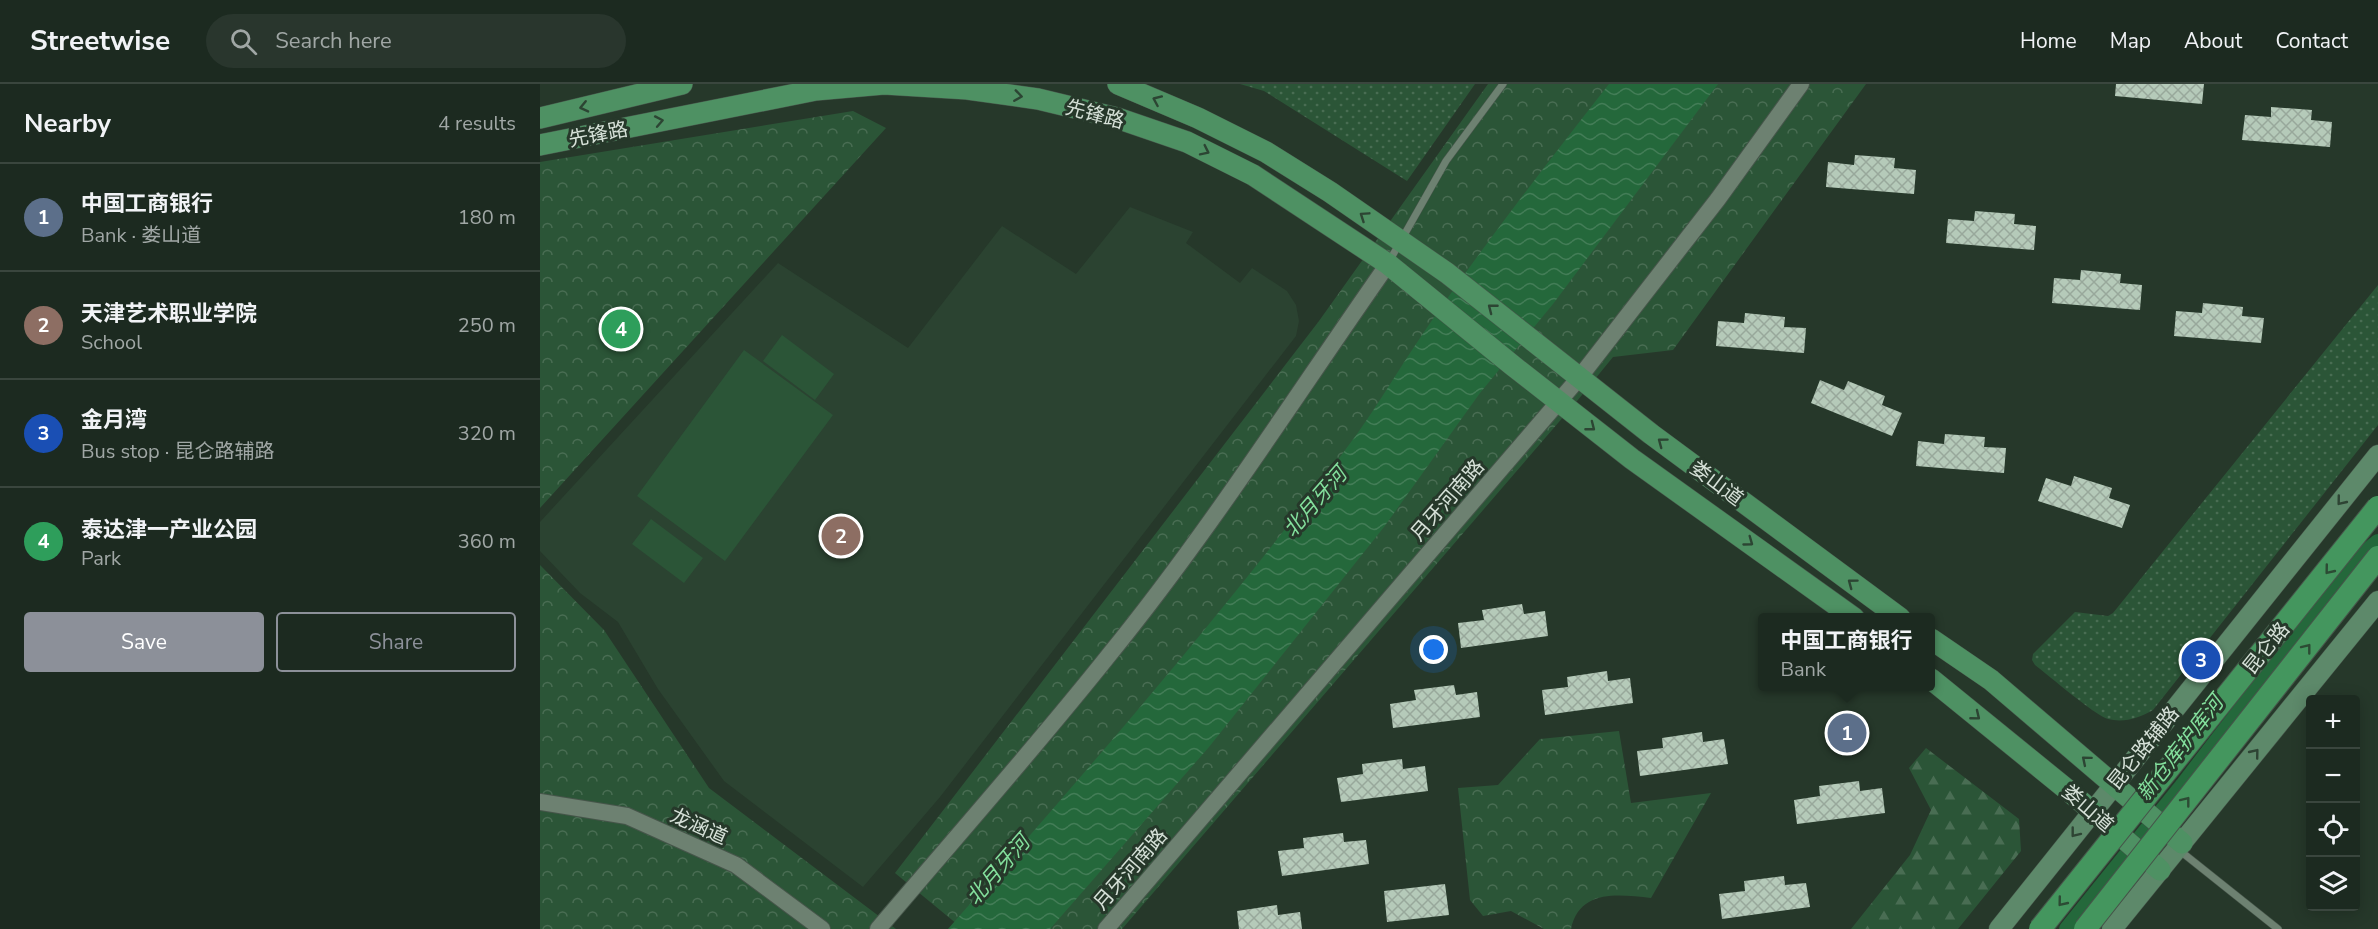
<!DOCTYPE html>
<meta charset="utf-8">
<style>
body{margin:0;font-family:"Nunito Sans","Noto Sans SC",sans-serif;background:#29362d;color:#f1f3f6}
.controls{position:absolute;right:18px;bottom:18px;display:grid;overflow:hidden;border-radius:6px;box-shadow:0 3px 15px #0003}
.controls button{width:54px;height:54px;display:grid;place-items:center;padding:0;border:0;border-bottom:2px solid #3a463e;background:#1c2a20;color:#f1f3f6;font:30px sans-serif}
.you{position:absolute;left:894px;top:566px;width:21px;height:21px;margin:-15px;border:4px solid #fff;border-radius:50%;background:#1a73e8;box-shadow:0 0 0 9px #1a73e833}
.badge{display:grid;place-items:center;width:39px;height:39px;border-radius:50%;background:#8c9099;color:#fff;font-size:20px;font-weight:700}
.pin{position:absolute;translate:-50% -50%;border:3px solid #fff;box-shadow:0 2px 6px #0006}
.popup{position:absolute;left:1218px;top:529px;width:177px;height:78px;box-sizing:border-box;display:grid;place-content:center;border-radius:6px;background:#1c2a20;filter:drop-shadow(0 2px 4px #0005);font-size:20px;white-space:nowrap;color:#a0a7a5}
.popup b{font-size:22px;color:#f1f3f6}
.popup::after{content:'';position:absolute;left:50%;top:100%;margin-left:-12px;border:12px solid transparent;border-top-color:#1c2a20}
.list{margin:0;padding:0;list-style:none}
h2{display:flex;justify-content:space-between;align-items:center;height:78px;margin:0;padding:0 24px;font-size:26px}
h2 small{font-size:20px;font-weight:400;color:#a0a7a5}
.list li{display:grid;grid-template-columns:39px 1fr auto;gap:18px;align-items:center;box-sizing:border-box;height:108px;padding:0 24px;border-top:2px solid #3a463e}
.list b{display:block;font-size:22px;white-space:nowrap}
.list p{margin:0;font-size:20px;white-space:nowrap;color:#a0a7a5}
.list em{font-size:20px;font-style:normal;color:#a0a7a5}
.actions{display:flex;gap:12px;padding:18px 24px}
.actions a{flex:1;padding:14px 0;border:2px solid #8c9099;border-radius:6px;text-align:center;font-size:21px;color:#8c9099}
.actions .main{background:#8c9099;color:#fff}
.icon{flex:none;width:33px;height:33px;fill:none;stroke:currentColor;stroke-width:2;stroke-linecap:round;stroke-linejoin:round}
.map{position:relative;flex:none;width:1838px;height:845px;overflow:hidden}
header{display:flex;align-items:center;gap:36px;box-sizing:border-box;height:84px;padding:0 30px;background:#1c2a20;border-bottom:2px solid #3a463e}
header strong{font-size:28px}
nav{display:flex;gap:33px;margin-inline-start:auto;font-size:21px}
.search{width:420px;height:54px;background:#29362d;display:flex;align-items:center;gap:15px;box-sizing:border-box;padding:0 21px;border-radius:33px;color:#a0a7a5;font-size:22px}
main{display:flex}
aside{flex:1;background:#1c2a20}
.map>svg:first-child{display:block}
.built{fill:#2b4331}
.grass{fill:url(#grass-dots)}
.forest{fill:url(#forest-firs)}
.park{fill:url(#park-crowns)}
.pitch{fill:#2b5537}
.water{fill:url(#water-waves)}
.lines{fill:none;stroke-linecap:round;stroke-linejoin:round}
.canal{stroke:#24683b;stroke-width:16}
.building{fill:url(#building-cross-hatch)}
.service-casing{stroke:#46554a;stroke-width:8}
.tertiary-casing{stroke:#46554a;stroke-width:18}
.secondary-casing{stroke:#46554a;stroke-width:21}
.primary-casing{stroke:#46554a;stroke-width:22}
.service{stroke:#6d8171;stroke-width:7}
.tertiary{stroke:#6d8171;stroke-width:16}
.secondary{stroke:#5d896a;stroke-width:20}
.primary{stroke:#4e9163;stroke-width:21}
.trunk-bridge-casing{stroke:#46554a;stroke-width:24;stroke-linecap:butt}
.trunk-bridge{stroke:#44965e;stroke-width:22}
.oneway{stroke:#2c4533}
.oneway2{stroke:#2e4434}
.oneway3{stroke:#2c4b34}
.labels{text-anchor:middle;stroke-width:6;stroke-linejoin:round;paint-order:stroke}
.street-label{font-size:20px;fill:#d6e1d8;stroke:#26382a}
.water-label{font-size:21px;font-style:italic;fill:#83df9c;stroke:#26382a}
</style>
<header>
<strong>Streetwise</strong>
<div class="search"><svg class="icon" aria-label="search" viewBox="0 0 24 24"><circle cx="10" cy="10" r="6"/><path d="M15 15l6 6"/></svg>Search here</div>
<nav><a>Home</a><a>Map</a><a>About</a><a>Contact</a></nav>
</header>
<main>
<aside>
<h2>Nearby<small>4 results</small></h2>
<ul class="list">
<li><span class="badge" style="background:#5c6f8a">1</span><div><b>中国工商银行</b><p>Bank · 娄山道</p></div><em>180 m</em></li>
<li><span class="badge" style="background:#8d6e63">2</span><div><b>天津艺术职业学院</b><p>School</p></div><em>250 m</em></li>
<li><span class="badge" style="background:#1a4fb4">3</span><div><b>金月湾</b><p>Bus stop · 昆仑路辅路</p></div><em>320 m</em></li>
<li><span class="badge" style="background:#2e9e5b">4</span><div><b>泰达津一产业公园</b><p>Park</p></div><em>360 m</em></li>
</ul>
<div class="actions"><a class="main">Save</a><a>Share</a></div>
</aside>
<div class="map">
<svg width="1838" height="845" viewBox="0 0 1838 845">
<defs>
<pattern id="grass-dots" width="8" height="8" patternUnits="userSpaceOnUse" patternTransform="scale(1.5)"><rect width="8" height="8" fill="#2b5537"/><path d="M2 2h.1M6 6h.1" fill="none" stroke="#496d53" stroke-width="1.8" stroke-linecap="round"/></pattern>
<pattern id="forest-firs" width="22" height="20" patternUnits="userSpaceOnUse" patternTransform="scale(1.5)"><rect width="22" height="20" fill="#2b5537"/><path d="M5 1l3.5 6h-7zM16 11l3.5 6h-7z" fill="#496d53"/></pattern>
<pattern id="park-crowns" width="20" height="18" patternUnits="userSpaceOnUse" patternTransform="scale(1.5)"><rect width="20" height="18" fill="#2b5537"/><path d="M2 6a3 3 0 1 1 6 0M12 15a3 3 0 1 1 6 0" fill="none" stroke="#496d53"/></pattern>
<pattern id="water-waves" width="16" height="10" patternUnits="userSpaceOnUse" patternTransform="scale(1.5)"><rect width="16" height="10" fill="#24683b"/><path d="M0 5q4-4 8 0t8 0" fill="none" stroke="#437d57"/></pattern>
<pattern id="building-cross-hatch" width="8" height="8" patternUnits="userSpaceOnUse" patternTransform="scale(1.5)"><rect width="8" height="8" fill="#b5cab9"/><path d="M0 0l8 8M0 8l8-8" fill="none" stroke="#98a89b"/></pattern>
</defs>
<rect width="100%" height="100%" fill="#26382a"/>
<path class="built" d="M 590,123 L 653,148 L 646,159 L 700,199 L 712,184 L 747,207 L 756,221 L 759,237 L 756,252 L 400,713 L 323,803 L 184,697 L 118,605 L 78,538 L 40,509 L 0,467 L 0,438 L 238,179 L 368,264 L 462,142 L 536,190 Z"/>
<path class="grass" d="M 700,0 L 935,0 L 867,97 L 724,7 Z
M 1838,201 L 1838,341 L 1613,626 C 1599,634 1584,639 1568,635 C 1556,632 1508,591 1495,581 L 1492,576 L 1493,570 L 1535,528 L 1568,532 L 1573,529 Z"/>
<path class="forest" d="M 1386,664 L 1479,735 L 1481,767 L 1418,845 L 1311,845 L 1370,771 L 1391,726 L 1369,684 Z"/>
<path class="park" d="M 948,0 L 1326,0 L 1133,266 L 1073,273 L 1037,317 L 582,845 L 423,845 L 355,789 L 779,237 Z
M 313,27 L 346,44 L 0,424 L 0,78 Z
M 0,481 L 64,546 L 169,704 L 356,845 L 0,845 Z
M 1079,647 L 1091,719 L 1171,709 L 1111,814 C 1080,811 1040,804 1031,845 L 1004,845 L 971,827 L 943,832 L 930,816 L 918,704 L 958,701 L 1000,655 Z"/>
<path class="pitch" d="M 242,251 L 294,290 L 275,316 L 223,277 Z
M 204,266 L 293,331 L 185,477 L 97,412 Z
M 111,435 L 163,474 L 144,499 L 92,460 Z"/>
<path class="water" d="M 1069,0 L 1178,0 L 1013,220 L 940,309 L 844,443 L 669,663 L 510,845 L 408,845 C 549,684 690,523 817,350 C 840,318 860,283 882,251 C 941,164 1005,82 1069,0 Z"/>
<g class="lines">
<path class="canal" d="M 1527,845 L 1643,701 L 1815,477 L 1838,458"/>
</g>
<path class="building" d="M 1576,0 L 1664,0 L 1662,20 L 1575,12 Z
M 1731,23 L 1772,26 L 1771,36 L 1792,38 L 1790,63 L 1702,56 L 1705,31 L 1731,33 Z
M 1315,71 L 1355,74 L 1354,84 L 1376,86 L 1374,110 L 1286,103 L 1288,78 L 1314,81 Z
M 1435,127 L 1475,130 L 1474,140 L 1496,142 L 1494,166 L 1406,159 L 1408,135 L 1434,137 Z
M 1541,186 L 1581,190 L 1580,199 L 1602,201 L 1600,226 L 1512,219 L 1514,194 L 1540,196 Z
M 1663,219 L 1703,223 L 1702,232 L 1724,234 L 1721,259 L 1634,252 L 1636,227 L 1662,229 Z
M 1205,229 L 1245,233 L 1244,243 L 1266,244 L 1264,269 L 1176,262 L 1178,237 L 1204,239 Z
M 1280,296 L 1304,306 L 1308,297 L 1345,312 L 1342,321 L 1362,329 L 1352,352 L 1271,319 Z
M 1405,350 L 1445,353 L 1444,363 L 1466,364 L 1464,389 L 1376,382 L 1378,357 L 1404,360 Z
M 1534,392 L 1572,404 L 1569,414 L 1590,421 L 1582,444 L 1498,417 L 1506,394 L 1531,402 Z
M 982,520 L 984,530 L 1005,527 L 1008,552 L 921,564 L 918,539 L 944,536 L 942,526 Z
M 1067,587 L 1068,597 L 1090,594 L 1093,619 L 1005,631 L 1002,606 L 1028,603 L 1027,593 Z
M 914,601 L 916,611 L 937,608 L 940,633 L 853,644 L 850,620 L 876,616 L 874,606 Z
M 1162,648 L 1163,658 L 1184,655 L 1188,680 L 1100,692 L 1097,667 L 1123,664 L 1122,654 Z
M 862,675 L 863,685 L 885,682 L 888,707 L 801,718 L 797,694 L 823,690 L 822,680 Z
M 1319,697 L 1320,707 L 1342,704 L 1345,729 L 1257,740 L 1254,716 L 1280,712 L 1279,702 Z
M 803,749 L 804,758 L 826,756 L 829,780 L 742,792 L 738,767 L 764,764 L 763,754 Z
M 1244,792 L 1245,801 L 1266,799 L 1270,823 L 1182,835 L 1179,810 L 1205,807 L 1204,797 Z
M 905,800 L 909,831 L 847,838 L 844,807 Z
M 737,821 L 738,831 L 760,828 L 762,845 L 699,845 L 697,827 Z"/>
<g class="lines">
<g class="service-casing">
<path id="service" d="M 850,176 L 906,77 L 963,0
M 1639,766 L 1738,845"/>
</g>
<g class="tertiary-casing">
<path id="tertiary" d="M 0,718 L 87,732 L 196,781 L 282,845
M 338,845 C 415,754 495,664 569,571 C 670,447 756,311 848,180
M 566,845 L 1039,294 L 1178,115 L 1261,0"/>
</g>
<g class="secondary-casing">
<path id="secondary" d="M 1459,845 L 1838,371
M 1572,845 L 1838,517"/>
</g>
<g class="primary-casing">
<path id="primary" d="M 578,0 L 658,34 L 726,68 L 790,108 L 907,189 L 1111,350 L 1360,534
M 0,34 L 142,0
M 0,61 L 276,6 L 344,0 L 427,5 L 498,15 L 577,34 L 647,58 L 713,91 L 848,180 L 972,281 L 1092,375 L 1314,534
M 1391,555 L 1451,596 L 1642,759
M 1391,595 L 1530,708 L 1620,786"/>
</g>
<use href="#service" class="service"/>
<use href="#tertiary" class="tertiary"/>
<use href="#secondary" class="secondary"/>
<use href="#primary" class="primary"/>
<g class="trunk-bridge-casing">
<path id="trunk-bridge" d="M 1500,845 L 1838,423
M 1545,845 L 1838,473"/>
</g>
<use href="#trunk-bridge" class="trunk-bridge"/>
</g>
<defs><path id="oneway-chevron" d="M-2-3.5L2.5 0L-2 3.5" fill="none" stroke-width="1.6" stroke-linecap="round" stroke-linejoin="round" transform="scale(1.5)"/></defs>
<g class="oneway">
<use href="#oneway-chevron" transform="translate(478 12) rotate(8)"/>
<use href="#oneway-chevron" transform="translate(617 16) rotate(-156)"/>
<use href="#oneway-chevron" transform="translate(44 23) rotate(167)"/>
<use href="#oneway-chevron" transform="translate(119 37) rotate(-11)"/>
<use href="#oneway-chevron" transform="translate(665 67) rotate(26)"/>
<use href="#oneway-chevron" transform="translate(824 132) rotate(-146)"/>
<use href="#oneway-chevron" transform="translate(952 224) rotate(-142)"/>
<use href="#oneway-chevron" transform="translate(1051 343) rotate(38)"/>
<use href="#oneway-chevron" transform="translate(1122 358) rotate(-143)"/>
<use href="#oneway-chevron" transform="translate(1209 458) rotate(36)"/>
<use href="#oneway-chevron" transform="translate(1312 499) rotate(-143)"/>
<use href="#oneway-chevron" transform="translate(1436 632) rotate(39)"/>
<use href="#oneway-chevron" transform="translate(1546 676) rotate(-140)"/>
</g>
<g class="oneway2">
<use href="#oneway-chevron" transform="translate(1801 417) rotate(129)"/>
<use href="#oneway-chevron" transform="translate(1715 669) rotate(-51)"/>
<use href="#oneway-chevron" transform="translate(1535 749) rotate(128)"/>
</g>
<g class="oneway3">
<use href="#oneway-chevron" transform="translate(1789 486) rotate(129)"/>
<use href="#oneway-chevron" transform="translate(1767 564) rotate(-52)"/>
<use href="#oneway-chevron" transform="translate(1646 717) rotate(-52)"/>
<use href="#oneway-chevron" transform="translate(1522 818) rotate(129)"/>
</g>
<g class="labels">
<g class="street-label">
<text transform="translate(555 30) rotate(15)" y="7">先锋路</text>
<text transform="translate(58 50) rotate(-11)" y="7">先锋路</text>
<text transform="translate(1177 399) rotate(37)" y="7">娄山道</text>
<text transform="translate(907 416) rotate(-49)" y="7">月牙河南路</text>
<text transform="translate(1726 564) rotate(-51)" y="7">昆仑路</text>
<text transform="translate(1603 664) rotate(-51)" y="7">昆仑路辅路</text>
<text transform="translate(1548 724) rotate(41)" y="7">娄山道</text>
<text transform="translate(159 742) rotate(24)" y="7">龙涵道</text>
<text transform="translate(590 785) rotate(-49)" y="7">月牙河南路</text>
</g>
<g class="water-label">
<text transform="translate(775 418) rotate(-49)" y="7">北月牙河</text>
<text transform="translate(1640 664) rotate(-52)" y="7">新仓库护库河</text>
<text transform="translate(458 786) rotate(-49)" y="7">北月牙河</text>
</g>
</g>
</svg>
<div class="controls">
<button>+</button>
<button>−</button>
<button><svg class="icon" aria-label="locate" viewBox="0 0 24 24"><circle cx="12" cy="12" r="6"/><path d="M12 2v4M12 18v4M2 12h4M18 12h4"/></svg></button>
<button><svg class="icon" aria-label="layers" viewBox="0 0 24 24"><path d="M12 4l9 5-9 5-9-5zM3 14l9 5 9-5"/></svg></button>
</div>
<div class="you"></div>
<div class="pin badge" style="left:1307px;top:649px;background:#5c6f8a">1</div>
<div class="popup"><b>中国工商银行</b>Bank</div>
<div class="pin badge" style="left:301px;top:452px;background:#8d6e63">2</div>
<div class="pin badge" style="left:1661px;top:576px;background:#1a4fb4">3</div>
<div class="pin badge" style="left:81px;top:245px;background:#2e9e5b">4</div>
</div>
</main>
